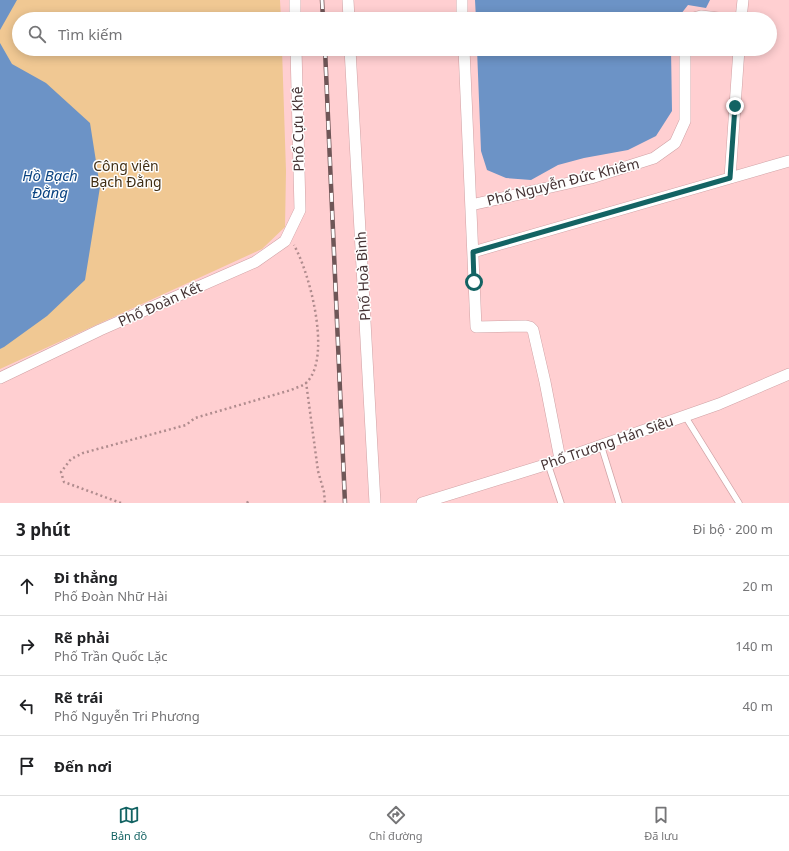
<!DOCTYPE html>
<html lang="vi">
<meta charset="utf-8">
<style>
body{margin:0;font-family:"Noto Sans",sans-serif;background:#f6f6f6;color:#202124}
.stop{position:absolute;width:12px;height:12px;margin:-9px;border:3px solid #136363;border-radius:50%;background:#fff}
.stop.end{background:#136363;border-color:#fff;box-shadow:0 1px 4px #0008}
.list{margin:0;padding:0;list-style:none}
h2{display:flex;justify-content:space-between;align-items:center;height:52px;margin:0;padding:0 16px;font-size:17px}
h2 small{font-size:13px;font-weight:400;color:#757577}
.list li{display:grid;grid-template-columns:26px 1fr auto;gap:12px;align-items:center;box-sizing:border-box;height:60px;padding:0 16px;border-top:1px solid #e0e0e0}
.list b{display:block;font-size:15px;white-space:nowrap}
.list p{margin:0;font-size:13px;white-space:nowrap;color:#757577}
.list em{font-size:13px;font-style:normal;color:#757577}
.icon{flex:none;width:22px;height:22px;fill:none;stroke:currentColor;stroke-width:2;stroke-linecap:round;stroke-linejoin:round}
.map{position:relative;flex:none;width:789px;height:503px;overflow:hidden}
.search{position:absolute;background:#fff;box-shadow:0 2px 10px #0003;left:12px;right:12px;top:12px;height:44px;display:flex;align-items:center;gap:10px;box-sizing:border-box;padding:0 14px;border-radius:22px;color:#757577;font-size:15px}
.sheet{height:292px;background:#fff}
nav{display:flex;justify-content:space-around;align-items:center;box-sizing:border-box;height:56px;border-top:1px solid #e0e0e0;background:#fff;font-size:11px;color:#757577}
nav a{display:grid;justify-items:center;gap:2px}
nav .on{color:#136363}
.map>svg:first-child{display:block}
.green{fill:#f0c893}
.water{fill:#6c93c6}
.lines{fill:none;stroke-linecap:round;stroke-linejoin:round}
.service-casing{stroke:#d0a2a5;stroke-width:7}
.minor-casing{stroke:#d0a2a5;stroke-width:12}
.path{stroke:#b08c8e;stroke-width:2.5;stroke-dasharray:2 3;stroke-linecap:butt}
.service{stroke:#fff;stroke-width:5.5}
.minor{stroke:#fff;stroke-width:11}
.rail-casing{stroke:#6f5657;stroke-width:4.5}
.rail{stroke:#fefefe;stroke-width:3;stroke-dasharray:9;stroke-linecap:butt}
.route{stroke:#136363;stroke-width:5}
.labels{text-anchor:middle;stroke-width:3;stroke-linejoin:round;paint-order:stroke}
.street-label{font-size:14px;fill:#443233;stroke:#fefefe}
.park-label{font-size:14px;fill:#402e14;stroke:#fefefe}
.water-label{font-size:15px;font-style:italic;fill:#0b4482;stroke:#fefefe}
</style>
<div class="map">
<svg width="789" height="503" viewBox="0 0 789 503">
<rect width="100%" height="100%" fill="#ffcfd1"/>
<path class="green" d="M 0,0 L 280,0 L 281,19 L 19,19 L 19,49 L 282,49 L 286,171 L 285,227 L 262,249 L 0,369 Z"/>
<path class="water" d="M 0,0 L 17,0 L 0,30 Z
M 475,0 L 710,0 L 706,8 L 688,5 L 677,19 L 476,19 Z
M 0,43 L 12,64 L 46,83 L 90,123 L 100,187 L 85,280 L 47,316 L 4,347 L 0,349 Z
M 477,49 L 671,49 L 672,111 L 656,136 L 628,150 L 584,158 L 558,165 L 531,180 L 506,178 L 487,170 L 481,151 Z"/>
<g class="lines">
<g class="service-casing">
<path id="service" d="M 685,416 L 739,503
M 601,445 L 619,503
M 548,464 L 561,503"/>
</g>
<g class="minor-casing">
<path id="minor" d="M 295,0 L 295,19
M 348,0 L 349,19
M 462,0 L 462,19
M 690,19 L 701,16 L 727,19
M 741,19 L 743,0
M 350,49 L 375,503
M 464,49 L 476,327 L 526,326 L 530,327 L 533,330 L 545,382 L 560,459
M 730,178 L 739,49
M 471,205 L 591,178 L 654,158 L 675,143 L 685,121 L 685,49
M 473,252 L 789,161
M 0,378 L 100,330 L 255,262 L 285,241 L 300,210 L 296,49
M 422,503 L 548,464 L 719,404 L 789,374"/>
</g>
<path class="path" d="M 306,382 L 318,471 L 324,492 L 325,503
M 121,503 L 64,482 L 61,472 L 71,459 L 83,453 L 186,425 L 195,418 L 291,390 C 297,387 304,386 308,381 C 331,354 310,274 294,245
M 247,503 L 249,500"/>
<use href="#service" class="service"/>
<use href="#minor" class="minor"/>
<g class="rail-casing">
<path id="rail" d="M 322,0 L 323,19
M 325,49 L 345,503"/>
</g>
<use href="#rail" class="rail"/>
</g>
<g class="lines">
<path class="route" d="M 474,282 L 473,252 L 730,178 L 735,106"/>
</g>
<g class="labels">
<g class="street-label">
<text transform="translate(298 129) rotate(-91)" y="5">Phố Cựu Khê</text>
<text transform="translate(563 182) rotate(-14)" y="5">Phố Nguyễn Đức Khiêm</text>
<text transform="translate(363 276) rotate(-93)" y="5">Phố Hoà Bình</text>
<text transform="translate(160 304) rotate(-24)" y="5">Phố Đoàn Kết</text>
<text transform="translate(607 443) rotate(-19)" y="5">Phố Trương Hán Siêu</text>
</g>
<g class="park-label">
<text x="126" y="171">Công viên<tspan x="126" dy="16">Bạch Đằng</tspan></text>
</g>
<g class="water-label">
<text x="50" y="181">Hồ Bạch<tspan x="50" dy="17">Đằng</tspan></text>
</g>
</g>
</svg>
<div class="stop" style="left:474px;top:282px"></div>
<div class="stop end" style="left:735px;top:106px"></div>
<div class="search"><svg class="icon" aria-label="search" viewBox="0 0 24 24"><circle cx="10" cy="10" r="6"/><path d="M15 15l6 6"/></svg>Tìm kiếm</div>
</div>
<section class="sheet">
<h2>3 phút<small>Đi bộ · 200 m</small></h2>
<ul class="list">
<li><svg class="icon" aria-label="ahead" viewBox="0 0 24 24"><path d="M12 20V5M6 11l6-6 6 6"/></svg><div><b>Đi thẳng</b><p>Phố Đoàn Nhữ Hài</p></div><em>20 m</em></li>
<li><svg class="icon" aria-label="right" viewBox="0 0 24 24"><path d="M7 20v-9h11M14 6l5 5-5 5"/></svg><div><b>Rẽ phải</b><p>Phố Trần Quốc Lặc</p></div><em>140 m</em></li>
<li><svg class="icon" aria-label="left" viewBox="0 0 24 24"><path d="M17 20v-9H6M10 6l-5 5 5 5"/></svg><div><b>Rẽ trái</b><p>Phố Nguyễn Tri Phương</p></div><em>40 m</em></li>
<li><svg class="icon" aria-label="arrive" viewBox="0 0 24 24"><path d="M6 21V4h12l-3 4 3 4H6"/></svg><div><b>Đến nơi</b></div></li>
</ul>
</section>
<nav>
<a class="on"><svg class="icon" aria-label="map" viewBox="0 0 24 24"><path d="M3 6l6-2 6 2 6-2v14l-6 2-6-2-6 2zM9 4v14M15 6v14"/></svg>Bản đồ</a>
<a><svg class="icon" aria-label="directions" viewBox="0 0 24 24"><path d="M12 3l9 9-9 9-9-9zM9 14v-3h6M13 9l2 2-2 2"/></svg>Chỉ đường</a>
<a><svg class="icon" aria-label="saved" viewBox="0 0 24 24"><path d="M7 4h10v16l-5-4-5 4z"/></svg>Đã lưu</a>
</nav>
